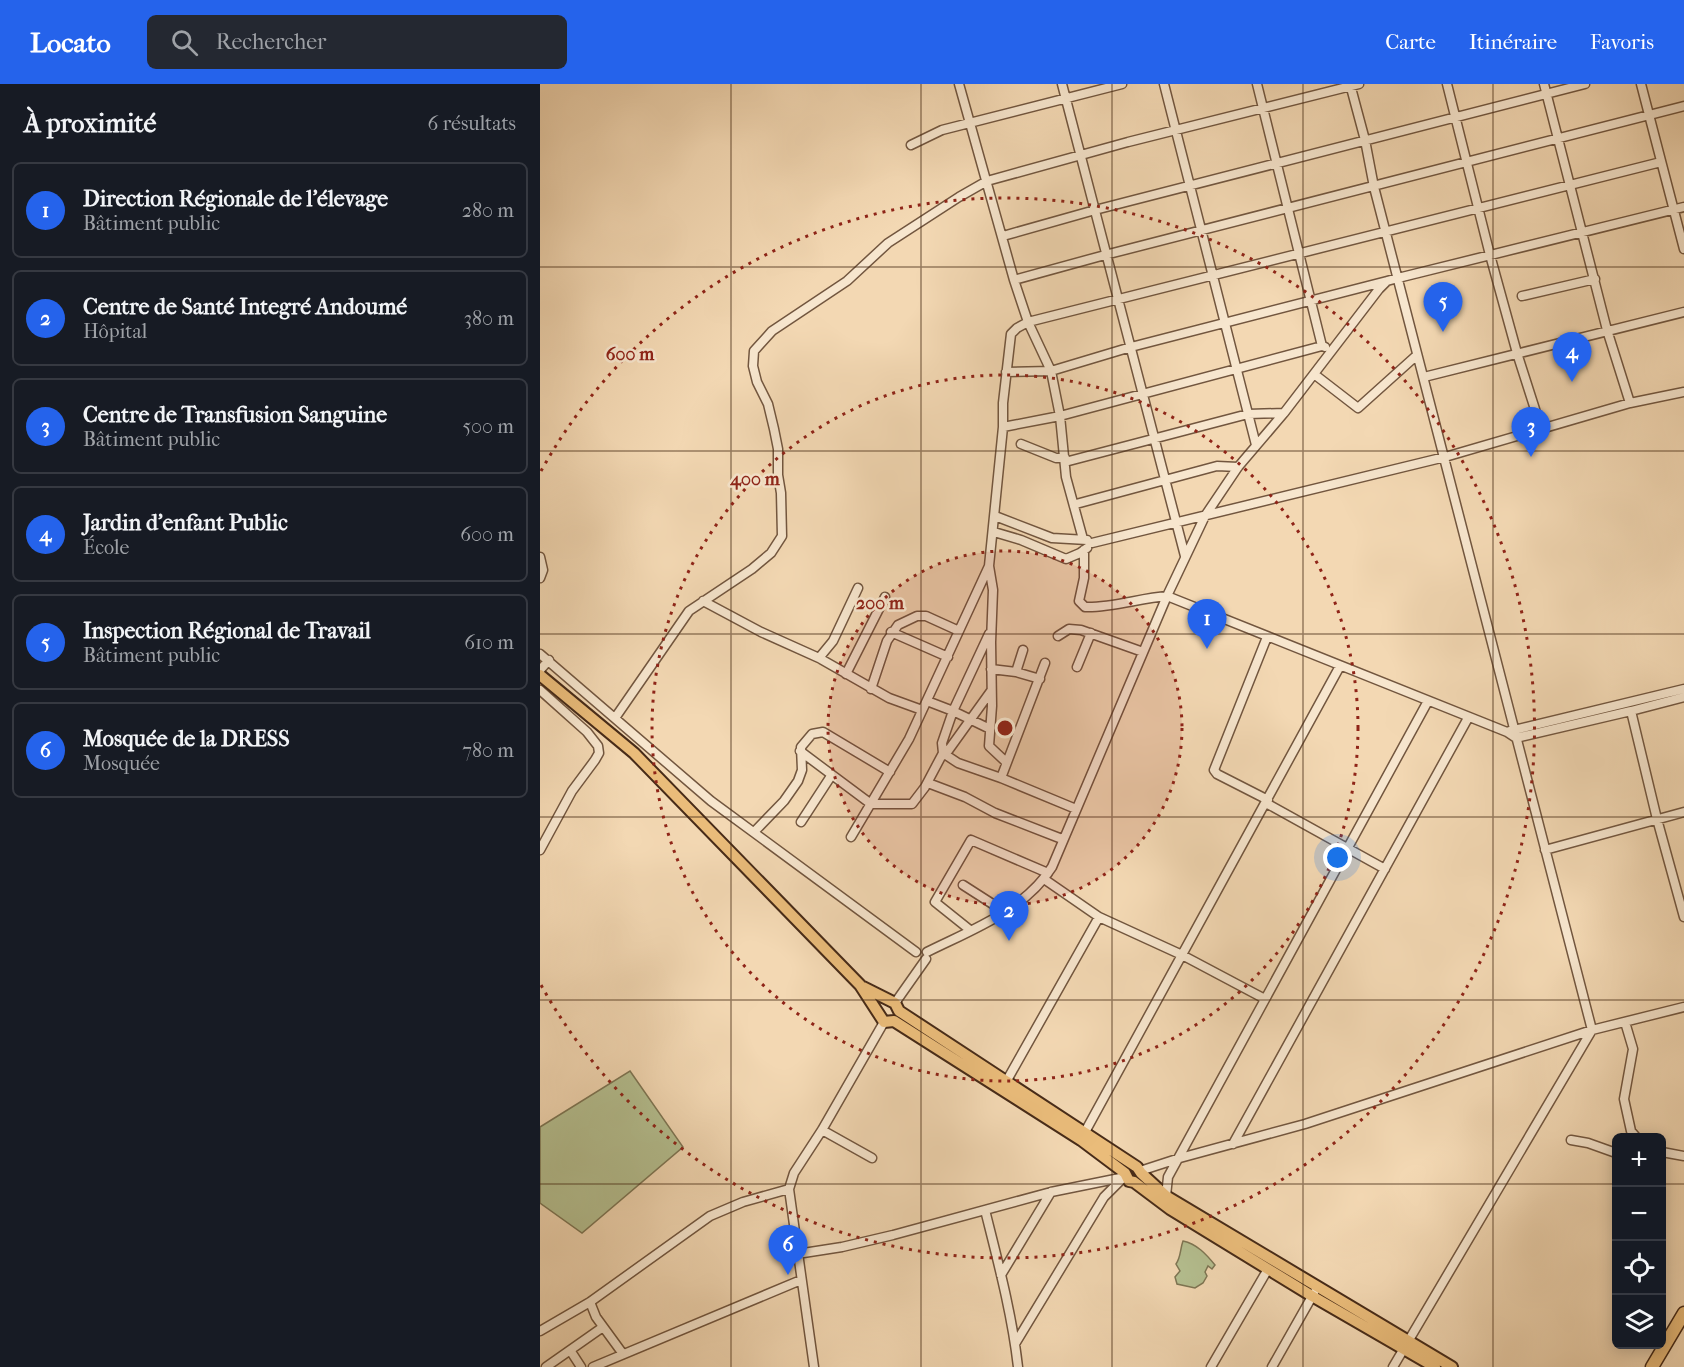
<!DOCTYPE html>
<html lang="fr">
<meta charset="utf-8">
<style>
body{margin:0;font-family:"IM FELL French Canon",serif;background:#242831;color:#f1f3f6}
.controls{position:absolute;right:18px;bottom:18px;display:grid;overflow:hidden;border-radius:9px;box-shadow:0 3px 15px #0003}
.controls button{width:54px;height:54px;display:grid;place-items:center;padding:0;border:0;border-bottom:2px solid #363941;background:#171b24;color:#f1f3f6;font:30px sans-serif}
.you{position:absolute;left:798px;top:774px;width:21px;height:21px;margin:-15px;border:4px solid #fff;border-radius:50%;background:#1a73e8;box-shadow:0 0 0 9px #1a73e833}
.badge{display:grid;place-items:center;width:39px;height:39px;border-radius:50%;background:#2563eb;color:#fff;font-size:20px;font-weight:700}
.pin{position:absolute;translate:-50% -50px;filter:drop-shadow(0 2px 3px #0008)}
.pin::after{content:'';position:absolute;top:32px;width:21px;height:18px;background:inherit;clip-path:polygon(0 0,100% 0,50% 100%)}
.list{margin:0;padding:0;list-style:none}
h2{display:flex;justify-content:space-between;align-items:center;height:78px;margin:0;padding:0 24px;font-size:26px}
h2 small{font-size:20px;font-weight:400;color:#9ea1a6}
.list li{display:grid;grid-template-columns:39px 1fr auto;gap:18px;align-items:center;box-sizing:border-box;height:96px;margin:0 12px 12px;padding:0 12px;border:2px solid #363941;border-radius:9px}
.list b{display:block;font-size:22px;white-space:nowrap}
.list p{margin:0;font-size:20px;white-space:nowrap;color:#9ea1a6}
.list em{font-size:20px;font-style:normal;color:#9ea1a6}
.icon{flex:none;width:33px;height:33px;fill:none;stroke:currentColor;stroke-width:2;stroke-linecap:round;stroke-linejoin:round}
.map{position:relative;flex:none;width:1144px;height:1283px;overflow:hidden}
header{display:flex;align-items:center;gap:36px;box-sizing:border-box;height:84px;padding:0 30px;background:#2563eb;color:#fff}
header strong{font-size:28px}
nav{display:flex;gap:33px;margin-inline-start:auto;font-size:21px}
.search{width:420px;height:54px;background:#242831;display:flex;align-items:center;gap:15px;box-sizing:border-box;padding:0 21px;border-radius:9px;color:#9ea1a6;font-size:22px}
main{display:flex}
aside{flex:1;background:#171b24}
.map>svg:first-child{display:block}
.green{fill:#b5c091;stroke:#7e7654;stroke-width:1.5}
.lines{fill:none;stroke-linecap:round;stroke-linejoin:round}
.minor-casing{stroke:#72563f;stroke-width:11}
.major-casing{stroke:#472b18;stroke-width:14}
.highway-casing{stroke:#472b18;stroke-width:15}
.minor{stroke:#f7e6ce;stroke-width:8}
.major{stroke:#eabc7a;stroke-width:10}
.highway{stroke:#eabc7a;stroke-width:12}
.grid{fill:none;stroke:#472b18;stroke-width:1.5;stroke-opacity:0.55}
.ring{fill:none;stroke:#8f2418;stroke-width:3;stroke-dasharray:3 6}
.centre{fill:#8f2418;stroke:#f7e6ce;stroke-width:3}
.ring-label{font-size:18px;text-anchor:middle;font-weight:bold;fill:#8f2418;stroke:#f7e6ce;stroke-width:5;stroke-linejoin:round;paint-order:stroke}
</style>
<header>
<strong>Locato</strong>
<div class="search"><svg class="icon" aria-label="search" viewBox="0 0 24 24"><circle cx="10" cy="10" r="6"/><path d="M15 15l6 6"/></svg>Rechercher</div>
<nav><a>Carte</a><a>Itinéraire</a><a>Favoris</a></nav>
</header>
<main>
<aside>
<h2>À proximité<small>6 résultats</small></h2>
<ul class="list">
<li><span class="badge">1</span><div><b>Direction Régionale de l'élevage</b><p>Bâtiment public</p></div><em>280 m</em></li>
<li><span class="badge">2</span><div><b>Centre de Santé Integré Andoumé</b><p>Hôpital</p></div><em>380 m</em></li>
<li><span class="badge">3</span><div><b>Centre de Transfusion Sanguine</b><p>Bâtiment public</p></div><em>500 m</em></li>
<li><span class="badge">4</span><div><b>Jardin d'enfant Public</b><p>École</p></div><em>600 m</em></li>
<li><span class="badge">5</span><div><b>Inspection Régional de Travail</b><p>Bâtiment public</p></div><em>610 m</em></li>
<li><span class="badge">6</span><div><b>Mosquée de la DRESS</b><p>Mosquée</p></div><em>780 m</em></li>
</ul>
</aside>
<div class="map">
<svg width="1144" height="1283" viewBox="0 0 1144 1283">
<rect width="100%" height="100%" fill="#f3d8b3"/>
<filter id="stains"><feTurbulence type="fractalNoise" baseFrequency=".00333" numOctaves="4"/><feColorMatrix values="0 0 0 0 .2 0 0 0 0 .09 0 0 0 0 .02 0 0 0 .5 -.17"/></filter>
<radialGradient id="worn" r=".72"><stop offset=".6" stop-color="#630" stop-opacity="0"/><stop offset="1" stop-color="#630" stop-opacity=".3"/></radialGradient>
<path class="green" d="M 90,987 L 143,1063 L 42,1149 L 0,1119 L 0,1043 Z
M 643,1157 C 657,1160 666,1170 675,1181 L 672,1185 L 668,1182 L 665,1188 L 667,1192 L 663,1199 L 655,1204 L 637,1200 L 635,1193 L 640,1187 L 636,1180 C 641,1173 640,1165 643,1157 Z"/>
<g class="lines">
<g class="minor-casing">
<path id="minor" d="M 419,0 L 474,196 L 488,238 L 511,287 L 466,288
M 522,0 L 645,472
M 624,0 L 716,361
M 717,0 L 782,262 L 785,263
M 810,0 L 825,56 L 834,103 L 1052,946 L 853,1283
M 907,0 L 950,171 L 977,269 L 1001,344
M 1004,0 L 1067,246 L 1090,319
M 1101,0 L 1144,165
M 371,61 L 402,46 L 582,0
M 463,152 L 555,126 L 1045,0
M 474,196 L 565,171 L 1144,22
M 982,212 L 1055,195
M 774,290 L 818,324 L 877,271
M 884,293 L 1144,228
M 463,343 L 520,332 L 782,262
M 481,360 L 516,374 L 525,374
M 525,378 L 708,330 L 744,329
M 534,422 L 536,420 L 677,382 L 698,383
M 455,432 L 512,454 L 547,456
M 454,448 L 481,456 L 526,475 L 540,469 L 547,464
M 543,455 L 526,393 L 520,332 L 511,287 L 591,263 L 847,197
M 552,459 L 905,373 L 1090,319 L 1144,308
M 544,466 L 544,494 L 539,517 L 545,523 C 572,524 600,514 627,512 L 967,648 L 976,654 L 1091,627 L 1144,613
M 0,473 L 3,486 L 0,494
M 449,482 L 453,506 L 451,558 L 452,622 L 449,662 L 466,678
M 163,517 L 221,548 L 279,574 L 349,614 L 382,626
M 351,548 L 408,573
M 449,550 L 413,627 L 450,645
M 518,552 L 529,545 L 541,546 L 603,568
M 727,553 L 674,686 L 677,690 L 728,716
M 0,570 L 171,717 L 376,868
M 279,574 L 293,557 L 318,504
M 537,583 L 551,549
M 451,585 L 476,588 L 500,595
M 0,586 L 9,576
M 476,588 L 483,566
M 306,590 L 345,513
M 331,605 L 347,557 L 358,541 L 377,532 L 386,532 L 419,547
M 0,606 L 47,648 L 58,662 L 59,669 L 55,676 L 32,707 L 0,766
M 1091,627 L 1117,735 L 1144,833
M 75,634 L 149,527 L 212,485 L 231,469 L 242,452 L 241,409 L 238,391 L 238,365 L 234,345 L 228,320 L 217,298 L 213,282 L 214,267 L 232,247 L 307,197 L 348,159 L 419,113 L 447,97 L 588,58 L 819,0
M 970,647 L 1144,605
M 260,667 L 331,720 L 372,720 L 385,703 L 403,669 L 402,659 L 413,627 L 387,617
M 403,669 L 418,679 L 461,694 L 536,725
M 405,671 L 451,607
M 461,694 L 505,579
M 388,699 L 425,713 L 455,729 L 522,755
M 726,719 L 845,785
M 261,738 L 291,692
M 214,748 L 244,717 L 258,697 L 262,686 L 261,663 L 272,650 L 283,648 L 350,688
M 311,753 L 369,655 L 449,482 L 463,343 L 463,319 L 471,250 L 477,244 L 488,238 L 1121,78
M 1005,766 L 1144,728
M 504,795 L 559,833 L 642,871 L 725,915
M 423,801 L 465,828
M 430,846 L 395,818 L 431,756 L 508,789
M 387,868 C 431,846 484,827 512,783 L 627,512 L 665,432 L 698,383 L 744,329 L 839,205 L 847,197 L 858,194 L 1144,123
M 355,919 L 386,875
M 1085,938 L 1093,965 L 1084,1015 L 1091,1047 L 1097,1054
M 466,998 L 559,833
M 282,1046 L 332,1074
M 545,1048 L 800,582
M 1031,1056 L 1048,1059 L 1076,1069
M 693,1060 L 928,634
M 1122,1068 L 1144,1072
M 600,1087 L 640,1074 L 765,1040 L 1052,946 L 1144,923
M 626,1112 L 628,1093 L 888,617
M 445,1126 C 458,1178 472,1230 478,1283
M 257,1170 L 302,1163 L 353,1151 L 511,1108 L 585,1093
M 461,1191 L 511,1108
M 50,1218 L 56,1233 L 83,1270
M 0,1247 L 50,1218 L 170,1132 L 203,1118 L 249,1105
M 475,1260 L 564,1113 L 582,1095
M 30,1266 L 41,1283
M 6,1283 L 63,1243
M 53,1283 L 261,1196
M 274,1283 L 249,1105 L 254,1089 L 282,1046 L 344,938
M 671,1283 L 728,1185
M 732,1283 L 774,1209"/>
</g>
<g class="major-casing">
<path id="major" d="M 0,591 L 94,669 L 320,901 L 344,938 L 354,937 L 541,1056 L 585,1089 L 589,1097 L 594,1098 L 630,1125 L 772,1212 L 895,1283
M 323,903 L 355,919 L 359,927 L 597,1083 L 601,1089 L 626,1112 L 912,1283"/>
</g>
<g class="highway-casing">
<path id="highway" d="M 1112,1283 L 1144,1229"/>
</g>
<use href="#minor" class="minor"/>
<use href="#major" class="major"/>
<use href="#highway" class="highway"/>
</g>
<path class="grid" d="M 191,0 L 191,1283M 381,0 L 381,1283M 572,0 L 572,1283M 763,0 L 763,1283M 953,0 L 953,1283M 0,183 L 1144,183M 0,367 L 1144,367M 0,550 L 1144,550M 0,733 L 1144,733M 0,916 L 1144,916M 0,1100 L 1076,1100M 1122,1100 L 1144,1100"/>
<circle cx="465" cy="644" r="177" fill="#8f2418" fill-opacity=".12"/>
<g class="ring">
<circle cx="465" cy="644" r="177"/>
<circle cx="465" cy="644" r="353"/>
<path d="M1 387A530 530 0 1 1 1 901"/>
</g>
<circle cx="465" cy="644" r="9" class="centre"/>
<g class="ring-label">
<text x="90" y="276">600 m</text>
<text x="215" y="401">400 m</text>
<text x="340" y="525">200 m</text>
</g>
<rect width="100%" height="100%" filter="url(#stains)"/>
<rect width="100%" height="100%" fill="url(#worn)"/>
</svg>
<div class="controls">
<button>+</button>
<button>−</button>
<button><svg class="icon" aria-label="locate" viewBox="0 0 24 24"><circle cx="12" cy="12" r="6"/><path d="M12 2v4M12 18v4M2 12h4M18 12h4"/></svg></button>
<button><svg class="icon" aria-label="layers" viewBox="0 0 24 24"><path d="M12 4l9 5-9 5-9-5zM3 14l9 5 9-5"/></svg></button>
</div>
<div class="you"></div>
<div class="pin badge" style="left:667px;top:565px">1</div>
<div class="pin badge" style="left:469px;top:857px">2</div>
<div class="pin badge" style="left:991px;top:373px">3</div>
<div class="pin badge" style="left:1032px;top:298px">4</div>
<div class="pin badge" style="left:903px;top:248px">5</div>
<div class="pin badge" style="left:248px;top:1191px">6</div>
</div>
</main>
